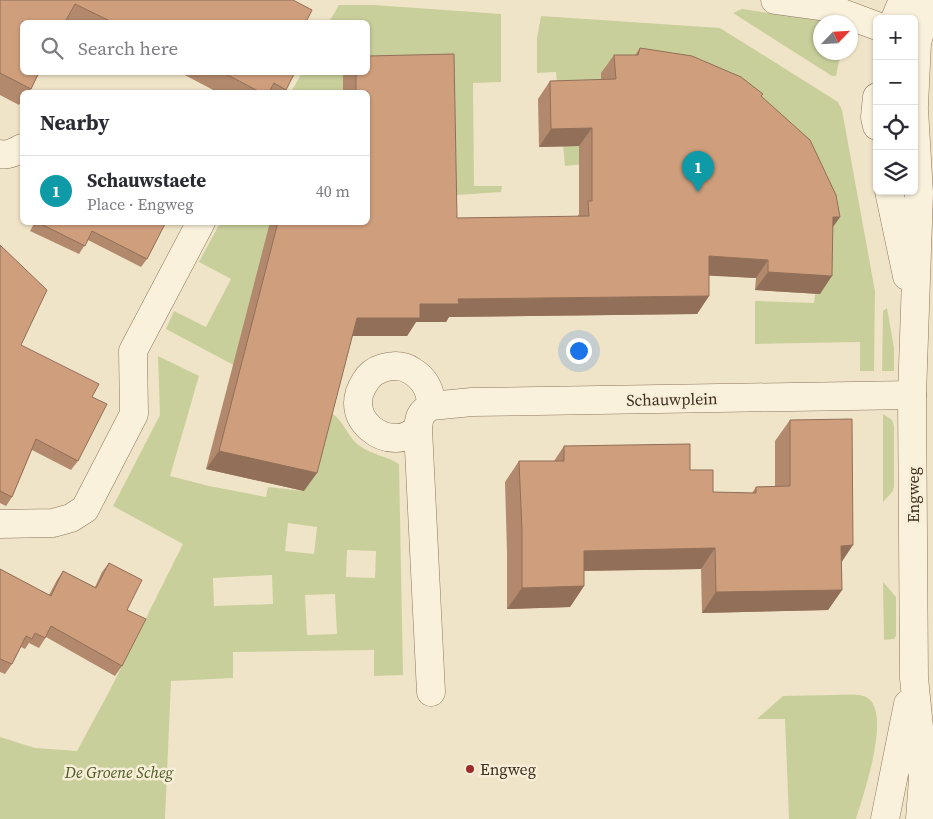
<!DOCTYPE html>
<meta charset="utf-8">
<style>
body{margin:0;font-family:"Source Serif 4",serif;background:#f2f2f3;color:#2b2b33}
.controls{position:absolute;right:15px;top:15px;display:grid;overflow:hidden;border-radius:8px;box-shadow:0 1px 4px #0004}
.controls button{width:45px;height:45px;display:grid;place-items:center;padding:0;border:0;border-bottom:1px solid #e1e1e2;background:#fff;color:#2b2b33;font:25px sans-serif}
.compass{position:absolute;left:813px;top:15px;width:45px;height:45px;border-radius:50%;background:#fff;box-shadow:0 1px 4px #0004;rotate:65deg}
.you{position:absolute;left:578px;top:350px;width:18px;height:18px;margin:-12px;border:4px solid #fff;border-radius:50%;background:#1a73e8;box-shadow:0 0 0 8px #1a73e833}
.badge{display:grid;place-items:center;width:32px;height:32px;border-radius:50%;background:#0f766e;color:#fff;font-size:16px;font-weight:700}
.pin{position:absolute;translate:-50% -41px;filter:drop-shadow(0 1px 2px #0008)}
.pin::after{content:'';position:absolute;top:26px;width:18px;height:15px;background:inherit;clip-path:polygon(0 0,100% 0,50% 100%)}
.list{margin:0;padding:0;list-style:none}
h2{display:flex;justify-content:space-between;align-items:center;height:65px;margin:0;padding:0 20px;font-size:21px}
h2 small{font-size:16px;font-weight:400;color:#7c7c81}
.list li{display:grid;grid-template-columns:32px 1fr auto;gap:15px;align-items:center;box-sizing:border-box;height:70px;padding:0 20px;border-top:1px solid #e1e1e2}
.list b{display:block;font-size:19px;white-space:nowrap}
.list p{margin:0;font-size:16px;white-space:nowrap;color:#7c7c81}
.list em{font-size:16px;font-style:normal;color:#7c7c81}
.icon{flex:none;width:28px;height:28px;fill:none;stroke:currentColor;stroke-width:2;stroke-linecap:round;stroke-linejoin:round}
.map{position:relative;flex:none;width:933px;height:819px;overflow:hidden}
.search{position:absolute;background:#fff;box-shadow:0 1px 4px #0004;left:20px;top:20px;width:350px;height:55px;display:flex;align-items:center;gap:12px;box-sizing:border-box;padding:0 18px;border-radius:8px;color:#7c7c81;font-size:19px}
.panel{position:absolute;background:#fff;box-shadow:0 1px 4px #0004;left:20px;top:90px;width:350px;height:135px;border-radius:8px}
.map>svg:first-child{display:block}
.green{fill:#c9cf9b;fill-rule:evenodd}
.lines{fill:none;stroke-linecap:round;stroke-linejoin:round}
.minor-casing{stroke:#8d765c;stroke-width:29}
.tertiary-casing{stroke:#8d765c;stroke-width:29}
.minor{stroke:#faf1dc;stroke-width:28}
.tertiary{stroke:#faf1dc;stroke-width:28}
.wall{fill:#b2896c}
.shaded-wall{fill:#916f58}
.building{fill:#cf9f7d;stroke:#916f58}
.poi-dot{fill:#9e2a2b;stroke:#f7eed8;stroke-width:2}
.labels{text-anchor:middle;stroke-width:5;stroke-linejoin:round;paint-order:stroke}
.street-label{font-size:16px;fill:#3d2e20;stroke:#f7eed8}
.poi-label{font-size:16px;fill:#3d2e20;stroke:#f7eed8;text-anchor:start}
.park-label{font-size:16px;font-style:italic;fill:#4d5a26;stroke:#f7eed8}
</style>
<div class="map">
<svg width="933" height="819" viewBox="0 0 933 819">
<rect width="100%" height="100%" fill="#f0e4c8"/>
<path class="green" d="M 339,5 L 374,5 L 501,14 L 501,82 L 473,83 L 474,186 L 502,186 L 501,192 L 368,201 L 368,92 L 291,92 L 302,73 L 368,72 L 368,22 L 329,22 Z
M 742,9 L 823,21 L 824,22 L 820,22 L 820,52 L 841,53 L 836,76 L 832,76 L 733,13 Z
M 541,16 L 720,28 L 838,102 L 842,110 L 875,291 L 874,371 L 860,371 L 860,342 L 755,344 L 755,301 L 814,303 L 816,288 L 595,163 L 565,166 L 556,72 L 537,73 L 537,38 Z
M 220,223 L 350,223 L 241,369 L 166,329 L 174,311 L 206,327 L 231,279 L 199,262 Z
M 887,308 L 894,348 L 894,371 L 882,371 L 883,311 Z
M 158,356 L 199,376 L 170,476 L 209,486 L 266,497 L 268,487 L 304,491 L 326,409 C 332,413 339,418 343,425 C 348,432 352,441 360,446 C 372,455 387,456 399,464 L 403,675 L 374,676 L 374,650 L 233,652 L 233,678 L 171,681 L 165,819 L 0,819 L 0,737 L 35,748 L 77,751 L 110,690 L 183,544 L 113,506 L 160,415 ZM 288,523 L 317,527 L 314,554 L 285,551 ZM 347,550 L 376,551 L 375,578 L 346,577 ZM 272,575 L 273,604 L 214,606 L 213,578 ZM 335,594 L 337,634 L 307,635 L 305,595 Z
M 883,414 L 892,420 L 894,426 L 894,486 L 893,491 L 883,502 Z
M 883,582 L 896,597 L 896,636 L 894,639 L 884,640 Z
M 831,695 C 840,695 858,693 866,697 C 893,710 863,796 856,819 L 789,819 L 785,719 L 757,719 L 783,696 Z"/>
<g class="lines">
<g class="minor-casing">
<path id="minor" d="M 775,0 L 826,7 L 877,26
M 0,154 C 7,156 17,151 22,148
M 418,429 C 412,434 405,438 397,438 C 378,439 358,423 358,403 C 358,396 361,388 365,382 C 369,375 376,370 383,368 C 393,365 403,365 412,371 C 425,379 431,391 431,406
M 0,524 L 53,523 L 71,518 L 85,509 L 134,414 L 133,351 L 201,222
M 431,692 L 418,429 C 419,417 420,413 431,406 L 472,402 L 912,395"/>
</g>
<g class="tertiary-casing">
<path id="tertiary" d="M 895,19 L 903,0
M 877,97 L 875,117 L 877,126
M 914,106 L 917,42 L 930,0
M 914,109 L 919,193 L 912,395 L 914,678 L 919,727 L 923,779 L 920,819
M 889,191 L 907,276
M 885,819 L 908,704"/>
</g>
<use href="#minor" class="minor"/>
<use href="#tertiary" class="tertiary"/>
</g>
<path class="wall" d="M 0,0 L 293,0 L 306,22 L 69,22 L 66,21 L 31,89 L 28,92 L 22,92 L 22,100 L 19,105 L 0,95 Z
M 640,48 L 761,96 L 840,217 L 833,227 L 820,294 L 755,290 L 756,278 L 709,275 L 709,296 L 697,314 L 449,317 L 446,322 L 416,322 L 407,336 L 352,336 L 304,491 L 206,469 L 269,226 L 271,222 L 368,222 L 368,92 L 343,92 L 343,74 L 344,72 L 356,72 L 457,218 L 577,217 L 579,214 L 579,146 L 539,147 L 538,99 L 550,81 L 601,80 L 601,73 L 614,55 L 635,55 Z
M 179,72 L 295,72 L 284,92 L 217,92 Z
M 35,222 L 166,222 L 147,259 L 141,267 L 88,240 L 79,254 L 30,231 Z
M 0,245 L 21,345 L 92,397 L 78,461 L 71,470 L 32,450 L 12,497 L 6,506 L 0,503 Z
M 790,420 L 842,562 L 842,590 L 828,610 L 702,613 L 701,569 L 584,571 L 584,586 L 570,607 L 507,609 L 507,552 L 505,482 L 519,461 L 554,461 L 564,446 L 690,470 L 713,492 L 752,493 L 756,487 L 775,486 L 775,441 Z
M 109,563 L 127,610 L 122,666 L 115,676 L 46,637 L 39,648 L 29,643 L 25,649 L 21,647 L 12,664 L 5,674 L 0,672 L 0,569 L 49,595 L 57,580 L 63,571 L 95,587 L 102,572 Z"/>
<path class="shaded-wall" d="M 592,128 L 579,146 L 539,147 L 551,129 Z
M 833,217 L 840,217 L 827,235 Z
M 709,256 L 768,260 L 756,278 L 696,275 Z
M 768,272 L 832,276 L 820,294 L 755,290 Z
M 709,296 L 697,314 L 449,317 L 446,322 L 416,322 L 407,336 L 344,336 L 357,318 L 420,304 L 458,299 Z
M 219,451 L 317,473 L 304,491 L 206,469 Z
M 853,545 L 839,566 L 841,546 Z
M 715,548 L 701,569 L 569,571 L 584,551 Z
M 584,586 L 570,607 L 507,609 L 522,588 Z
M 842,590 L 828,610 L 702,613 L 716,592 Z"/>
<path class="building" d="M 0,0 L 293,0 L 312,10 L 306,22 L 112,22 L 75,4 L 65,22 L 22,22 L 22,72 L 39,72 L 31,89 L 0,73 Z
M 640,48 L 692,56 L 741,77 L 763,94 L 761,96 L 810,140 L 836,195 L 840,217 L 833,217 L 832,276 L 768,272 L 768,260 L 709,256 L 709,296 L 458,299 L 459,304 L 420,304 L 420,318 L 357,318 L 317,473 L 219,451 L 278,222 L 368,222 L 368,92 L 356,92 L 356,72 L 368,72 L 368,56 L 454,54 L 457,218 L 589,216 L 588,201 L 592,201 L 592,128 L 551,129 L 550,81 L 616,79 L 614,55 L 638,55 Z
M 222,72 L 295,72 L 286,90 L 274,83 L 269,92 L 260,92 Z
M 37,222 L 166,222 L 147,259 L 92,231 L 85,246 Z
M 0,245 L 47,290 L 21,345 L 99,384 L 92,397 L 107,404 L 78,461 L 36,439 L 12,497 L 0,491 Z
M 852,419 L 853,545 L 841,546 L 842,590 L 716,592 L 715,548 L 584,551 L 584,586 L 522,588 L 522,531 L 519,461 L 564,461 L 564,446 L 690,444 L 690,470 L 713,470 L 713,492 L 756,493 L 756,487 L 790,486 L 790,420 Z
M 109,563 L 142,580 L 127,610 L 146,619 L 122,666 L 51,626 L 45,638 L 35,633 L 32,639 L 26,636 L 12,664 L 0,659 L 0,569 L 51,596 L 63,571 L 96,588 Z"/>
<circle class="poi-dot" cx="470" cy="769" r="5"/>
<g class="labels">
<g class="street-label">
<text transform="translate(672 399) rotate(-1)" y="6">Schauwplein</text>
<text transform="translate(913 495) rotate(-90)" y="6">Engweg</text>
</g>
<g class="poi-label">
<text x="480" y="775">Engweg</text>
</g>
<g class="park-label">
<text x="119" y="778">De Groene Scheg</text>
</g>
</g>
</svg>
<div class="controls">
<button>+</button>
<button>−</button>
<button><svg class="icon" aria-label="locate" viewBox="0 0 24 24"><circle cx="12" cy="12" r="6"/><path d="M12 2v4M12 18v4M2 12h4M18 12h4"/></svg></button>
<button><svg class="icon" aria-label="layers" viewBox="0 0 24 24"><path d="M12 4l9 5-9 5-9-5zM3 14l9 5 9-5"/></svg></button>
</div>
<svg class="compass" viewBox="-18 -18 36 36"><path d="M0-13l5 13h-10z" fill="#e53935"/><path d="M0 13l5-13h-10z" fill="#7c7c81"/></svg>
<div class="you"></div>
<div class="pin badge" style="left:698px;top:192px;background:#0f9aa8">1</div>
<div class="search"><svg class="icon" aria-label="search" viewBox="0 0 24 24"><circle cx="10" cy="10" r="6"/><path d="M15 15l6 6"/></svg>Search here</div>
<section class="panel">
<h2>Nearby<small></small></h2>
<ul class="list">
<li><span class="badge" style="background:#0f9aa8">1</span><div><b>Schauwstaete</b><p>Place · Engweg</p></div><em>40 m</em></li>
</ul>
</section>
</div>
